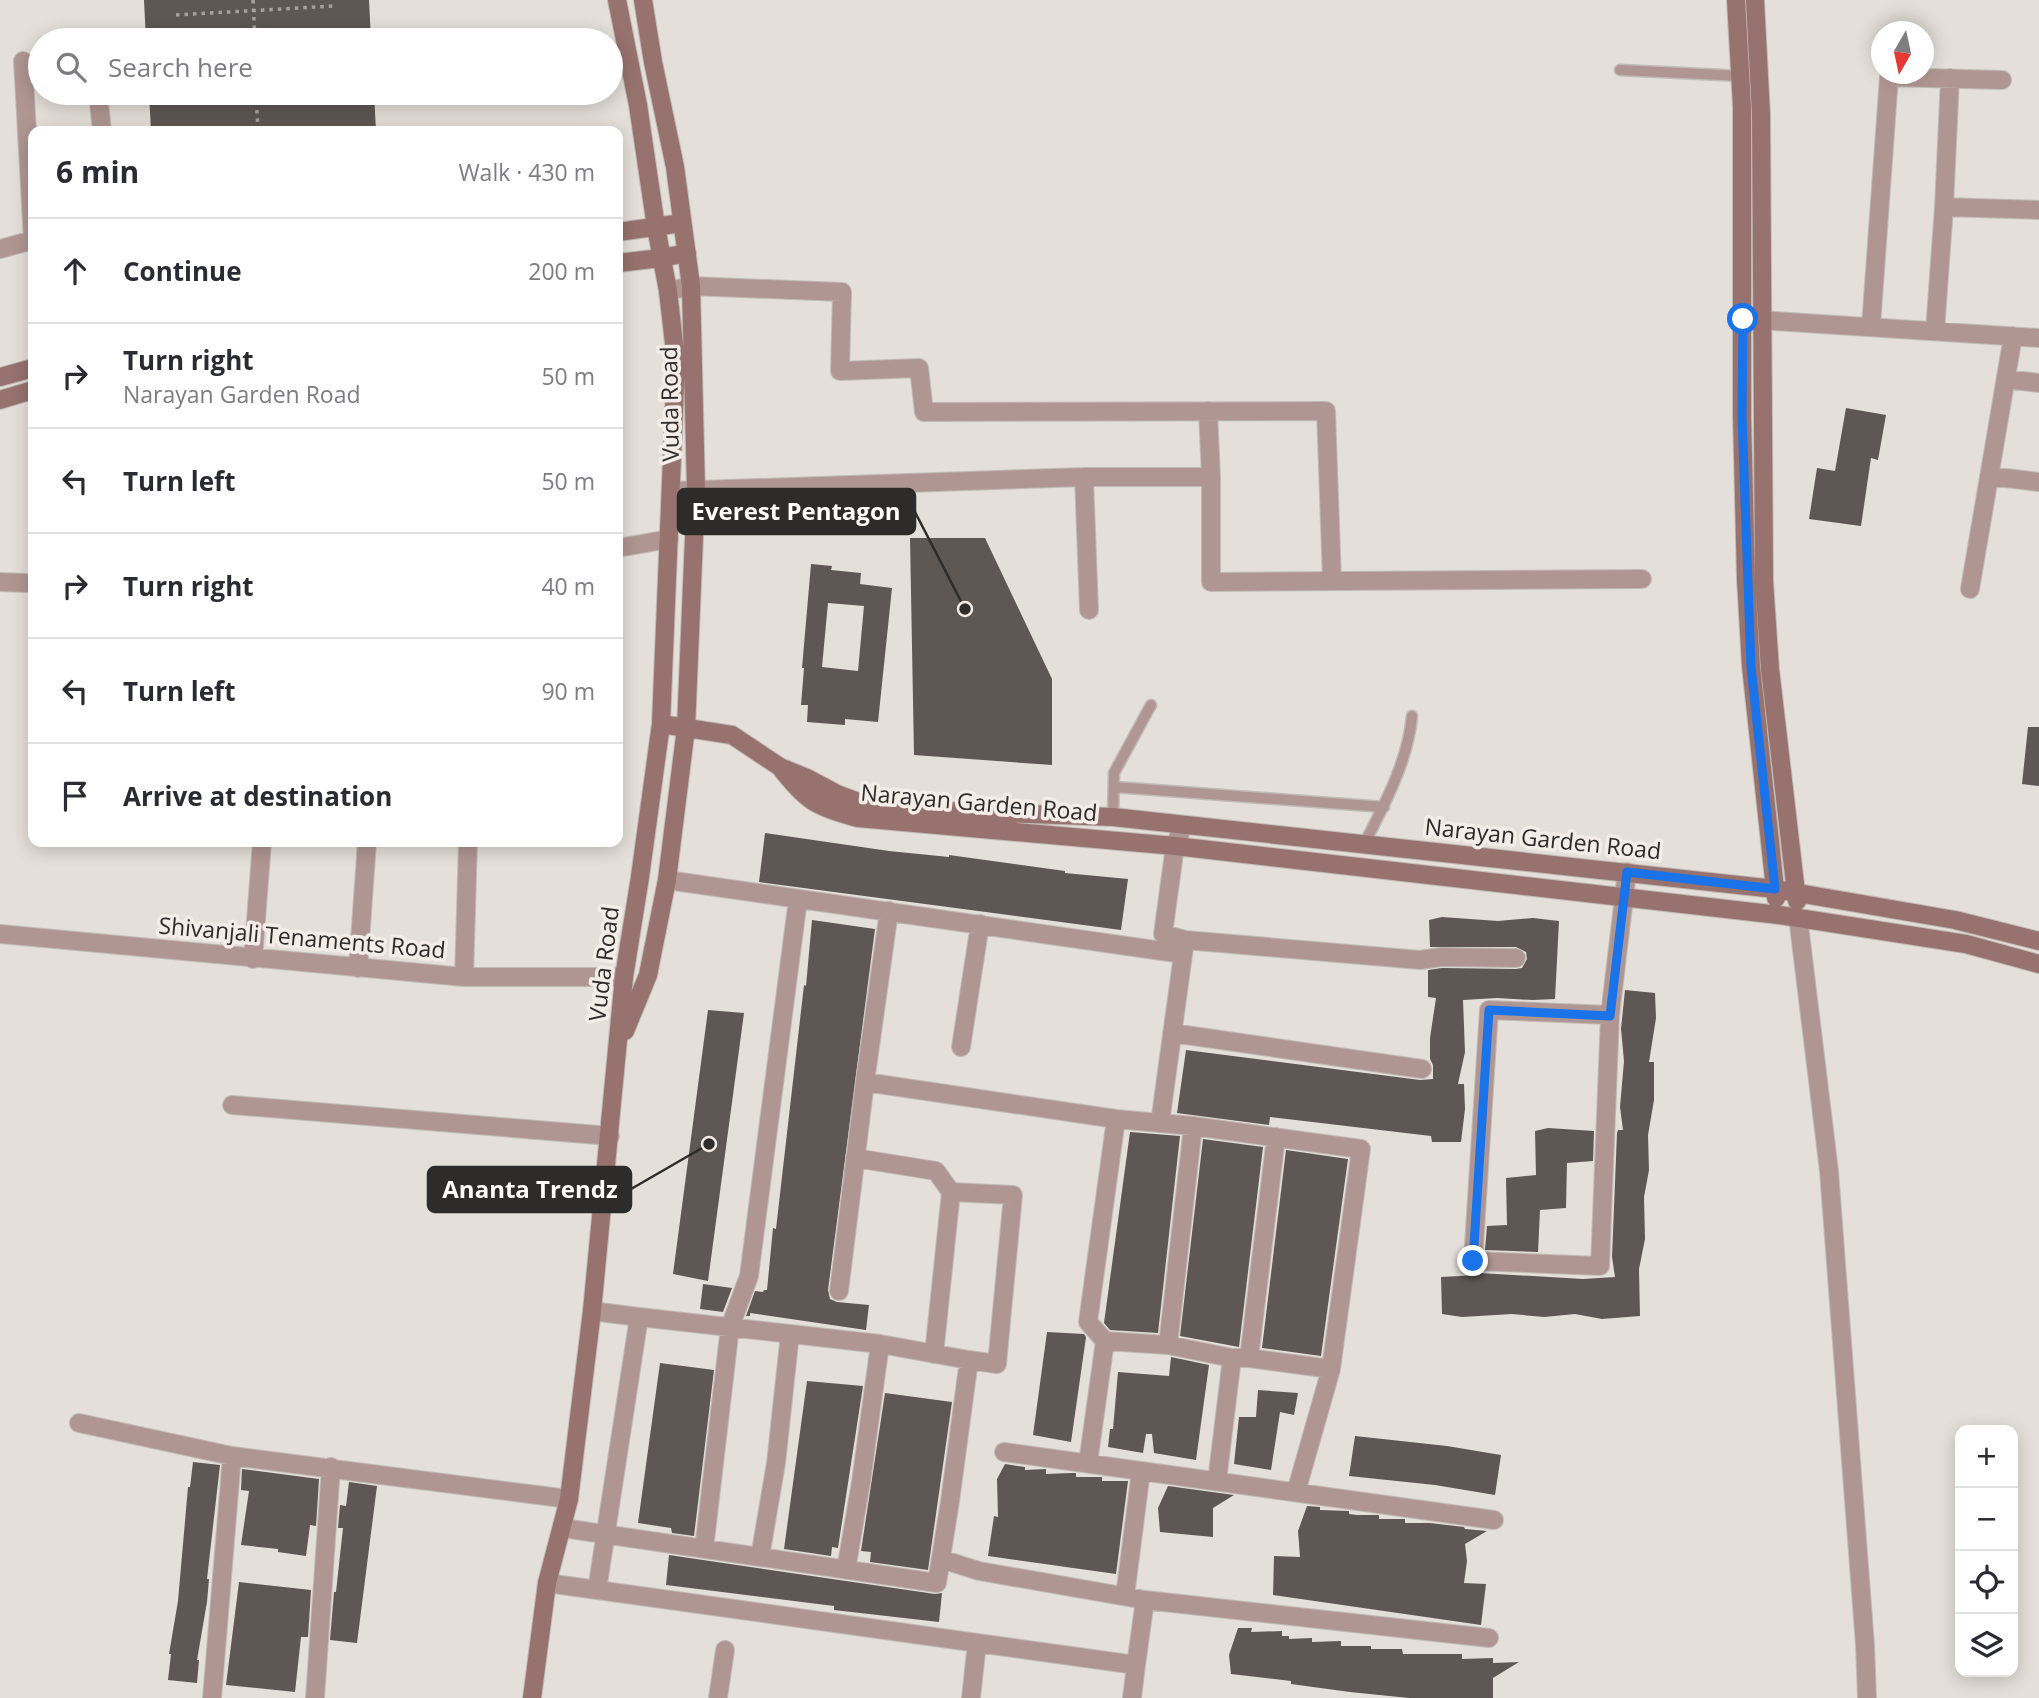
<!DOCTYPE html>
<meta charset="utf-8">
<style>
body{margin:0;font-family:"Open Sans",sans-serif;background:#f7f7f7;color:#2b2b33}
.controls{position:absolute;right:21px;bottom:21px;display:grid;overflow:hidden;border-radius:14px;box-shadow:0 4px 18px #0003}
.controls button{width:63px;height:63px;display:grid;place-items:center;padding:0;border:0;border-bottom:2px solid #e1e1e2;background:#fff;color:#2b2b33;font:35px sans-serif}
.compass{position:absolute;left:1871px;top:21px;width:63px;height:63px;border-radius:50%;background:#fff;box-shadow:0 4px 18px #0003;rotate:189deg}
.stop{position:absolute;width:21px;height:21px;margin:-16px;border:5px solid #1a73e8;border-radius:50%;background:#fff}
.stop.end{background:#1a73e8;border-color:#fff;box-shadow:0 2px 7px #0008}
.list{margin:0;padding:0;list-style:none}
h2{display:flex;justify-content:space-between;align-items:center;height:91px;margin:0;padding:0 28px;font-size:30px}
h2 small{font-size:23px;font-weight:400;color:#7c7c81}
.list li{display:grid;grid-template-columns:46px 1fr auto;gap:21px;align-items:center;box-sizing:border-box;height:105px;padding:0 28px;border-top:2px solid #e1e1e2}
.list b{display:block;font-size:26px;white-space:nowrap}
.list p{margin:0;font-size:23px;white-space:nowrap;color:#7c7c81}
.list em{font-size:23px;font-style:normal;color:#7c7c81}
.icon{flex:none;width:38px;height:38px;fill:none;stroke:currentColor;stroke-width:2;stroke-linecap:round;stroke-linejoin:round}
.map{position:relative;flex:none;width:2039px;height:1698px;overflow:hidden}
.search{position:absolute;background:#fff;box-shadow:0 4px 18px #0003;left:28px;top:28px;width:595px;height:77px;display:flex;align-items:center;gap:18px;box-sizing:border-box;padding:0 24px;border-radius:38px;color:#7c7c81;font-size:26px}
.panel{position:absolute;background:#fff;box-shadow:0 4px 18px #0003;left:28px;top:126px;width:595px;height:721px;border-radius:14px}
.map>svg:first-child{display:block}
.building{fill:#5e5754;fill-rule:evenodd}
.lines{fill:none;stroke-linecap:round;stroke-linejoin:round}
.lane-casing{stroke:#c0bbb6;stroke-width:13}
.street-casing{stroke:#c0bbb6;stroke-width:20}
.secondary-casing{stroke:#c0bbb6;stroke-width:20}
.path{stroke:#a6a19c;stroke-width:3.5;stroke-dasharray:3.5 5;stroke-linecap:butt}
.lane{stroke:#b09693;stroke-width:10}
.street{stroke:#b09693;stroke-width:18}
.secondary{stroke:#97726e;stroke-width:18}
.route{stroke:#1a73e8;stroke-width:9}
.labels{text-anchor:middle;stroke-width:7;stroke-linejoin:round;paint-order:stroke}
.street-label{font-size:23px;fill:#2e2c2a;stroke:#f3ece7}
.leader{fill:none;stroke:#2e2c2a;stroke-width:2.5}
.callout-dot{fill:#2e2c2a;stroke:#f3ece7;stroke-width:2.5}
.callout{fill:#2e2c2a;stroke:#2e2c2a;stroke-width:2.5}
.callout-label{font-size:24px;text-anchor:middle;font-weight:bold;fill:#fff}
</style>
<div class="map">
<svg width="2039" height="1698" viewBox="0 0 2039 1698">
<rect width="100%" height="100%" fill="#e5dfd9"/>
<path class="building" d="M 144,0 L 369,0 L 371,40 L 146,40 Z
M 149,93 L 374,93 L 376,131 L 151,131 Z
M 1846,408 L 1886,415 L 1878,460 L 1871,458 L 1861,526 L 1809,519 L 1817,468 L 1835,471 Z
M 910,538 L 985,538 L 1052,679 L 1052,765 L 914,755 Z
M 811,564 L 832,566 L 831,570 L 861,573 L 860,584 L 892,588 L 878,722 L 845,719 L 845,725 L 807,722 L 808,705 L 801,705 L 804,668 L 802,668 ZM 828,603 L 864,606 L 858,671 L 822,667 Z
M 2028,727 L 2039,727 L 2039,786 L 2022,784 Z
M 765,833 L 889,851 L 949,857 L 949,855 L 1065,871 L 1065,873 L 1128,879 L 1121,930 L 759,882 Z
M 1442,917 L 1498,921 L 1533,918 L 1559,921 L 1555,999 L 1532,1000 L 1497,998 L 1463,1000 L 1465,1052 L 1458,1084 L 1464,1084 L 1465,1109 L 1461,1142 L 1432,1142 L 1431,1136 L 1270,1117 L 1269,1125 L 1177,1113 L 1186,1050 L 1420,1080 L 1433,1079 L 1433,1065 L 1430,1059 L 1430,1038 L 1436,998 L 1428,997 L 1428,970 L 1442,968 L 1516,969 L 1522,968 L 1527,959 L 1526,952 L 1516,947 L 1430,947 L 1429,920 Z
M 812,920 L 875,929 L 828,1290 L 830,1299 L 837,1302 L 869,1305 L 866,1330 L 750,1313 L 750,1316 L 746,1316 L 755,1291 L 763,1292 L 764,1290 L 767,1290 L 773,1228 L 776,1229 L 804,985 L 806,986 Z
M 1625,990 L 1655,993 L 1656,1018 L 1649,1062 L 1654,1062 L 1654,1100 L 1648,1135 L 1649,1170 L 1644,1197 L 1645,1239 L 1639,1269 L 1640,1316 L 1602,1319 L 1575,1314 L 1544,1317 L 1512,1314 L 1462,1317 L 1442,1314 L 1441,1277 L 1480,1275 L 1479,1273 L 1583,1279 L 1615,1277 L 1612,1257 L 1617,1133 L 1618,1130 L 1623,1130 L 1620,1107 L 1624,1061 L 1621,1029 Z
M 708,1010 L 744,1013 L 708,1281 L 673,1274 Z
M 1548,1128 L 1594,1131 L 1593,1161 L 1567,1163 L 1566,1208 L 1540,1210 L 1538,1252 L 1485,1250 L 1487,1226 L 1507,1225 L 1506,1178 L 1536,1175 L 1535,1131 Z
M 1130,1132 L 1180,1136 L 1158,1333 L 1110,1330 L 1104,1323 Z
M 1203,1139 L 1263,1147 L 1239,1347 L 1180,1336 Z
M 1286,1150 L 1348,1159 L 1321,1356 L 1262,1348 Z
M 703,1284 L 732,1288 L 723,1312 L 700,1309 Z
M 1047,1332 L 1084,1334 L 1086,1337 L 1071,1442 L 1033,1435 Z
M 1171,1357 L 1209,1365 L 1196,1460 L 1154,1453 L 1152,1434 L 1146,1434 L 1143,1453 L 1108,1447 L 1110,1429 L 1113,1429 L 1118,1372 L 1169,1376 Z
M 660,1363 L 714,1370 L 694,1536 L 672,1533 L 671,1528 L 638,1523 Z
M 807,1381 L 863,1386 L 838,1548 L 832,1547 L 831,1556 L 784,1549 Z
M 1258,1390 L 1298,1393 L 1294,1415 L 1280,1412 L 1271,1470 L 1234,1464 L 1239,1417 L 1256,1417 Z
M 885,1393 L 952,1402 L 928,1570 L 870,1562 L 871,1552 L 861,1551 Z
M 1355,1436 L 1447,1446 L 1501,1455 L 1495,1495 L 1435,1485 L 1349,1476 Z
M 193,1462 L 220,1465 L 207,1579 L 209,1579 L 207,1602 L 197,1660 L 199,1660 L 197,1683 L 168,1680 L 171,1654 L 169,1654 L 178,1601 L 188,1487 L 190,1487 Z
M 1005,1464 L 1025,1467 L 1025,1470 L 1046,1469 L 1046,1474 L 1071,1473 L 1076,1473 L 1076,1477 L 1102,1477 L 1102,1481 L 1128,1481 L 1116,1574 L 988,1556 L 994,1516 L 998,1517 L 997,1479 Z
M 242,1469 L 319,1479 L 316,1526 L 310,1525 L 306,1556 L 278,1552 L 278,1549 L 241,1545 L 249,1491 L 241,1490 Z
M 349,1482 L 377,1486 L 357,1643 L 330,1640 L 334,1592 L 336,1592 L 343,1528 L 338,1528 L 340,1505 L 346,1506 Z
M 1168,1486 L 1234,1495 L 1213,1508 L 1213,1537 L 1160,1532 L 1158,1508 Z
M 1307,1506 L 1320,1507 L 1320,1510 L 1349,1511 L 1349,1514 L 1357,1515 L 1379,1515 L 1379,1519 L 1405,1519 L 1405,1523 L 1430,1523 L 1464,1527 L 1465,1529 L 1487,1531 L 1465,1544 L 1467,1561 L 1464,1583 L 1486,1584 L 1481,1625 L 1273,1595 L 1274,1556 L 1300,1557 L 1298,1531 Z
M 669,1555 L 935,1594 L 942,1593 L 939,1622 L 834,1610 L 834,1606 L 666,1585 Z
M 239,1582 L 311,1590 L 308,1637 L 301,1637 L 295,1692 L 226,1685 Z
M 1238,1628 L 1252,1628 L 1251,1632 L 1282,1631 L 1282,1636 L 1289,1636 L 1289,1639 L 1312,1638 L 1312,1642 L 1341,1641 L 1341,1646 L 1371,1646 L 1371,1649 L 1402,1649 L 1403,1654 L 1462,1654 L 1462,1659 L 1493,1658 L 1493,1663 L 1519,1662 L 1493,1678 L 1493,1698 L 1409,1698 L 1350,1692 L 1291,1684 L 1291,1681 L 1231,1674 L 1229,1655 Z"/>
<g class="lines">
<g class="lane-casing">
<path id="lane" d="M 1620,70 L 1742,76
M 1115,787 L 1384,807
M 1113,817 L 1114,773 L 1151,705
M 1363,846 C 1384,806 1408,761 1412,716"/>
</g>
<g class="street-casing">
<path id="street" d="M 23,61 L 33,239
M 1950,78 L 1944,207 L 2039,210
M 99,103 L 102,131
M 0,249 L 33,240
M 668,291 L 691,286 L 842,292 L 840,371 L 919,368 L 924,412 L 1326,411 L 1332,581
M 1743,319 L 2039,338
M 1871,326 L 1889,77 L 2002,80
M 1935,331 L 1944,207
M 2006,379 L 2039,383
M 1208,411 L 1211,477
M 1989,476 L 2039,482
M 1084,477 L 1089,610
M 671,491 L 1084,477 L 1211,477 L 1211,582 L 1642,579
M 618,548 L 669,539
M 0,582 L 26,583
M 1970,589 L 2013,336
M 667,880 L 1183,954
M 1798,917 L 1829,1171 L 1865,1645 L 1867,1698
M 0,934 L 464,977 L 468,842
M 1185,940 L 1420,960 L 1441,957 L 1516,958
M 253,959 L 262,842
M 358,968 L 367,842
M 464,977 L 624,977
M 1610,1015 L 1489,1010 L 1473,1261 L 1600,1266 L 1610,1015 L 1627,872
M 1172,1033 L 1422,1069
M 961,1047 L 980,924
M 865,1082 L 889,911
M 232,1105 L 610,1136
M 1116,1119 L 1088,1322 L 1105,1341 L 1168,1345 L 1232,1358
M 1160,1123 L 1185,940 L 1163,934 L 1175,846 L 1183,825
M 855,1158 L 936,1171 L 951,1192
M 839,1291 L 865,1082 L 1116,1119 L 1193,1126 L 1361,1149 L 1331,1369 L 1249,1358 L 1232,1358 L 1217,1481
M 592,1311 L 639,1317
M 1168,1345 L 1193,1126
M 934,1354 L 951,1192 L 1013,1195 L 997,1364 L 969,1360
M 1249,1358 L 1276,1137
M 79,1423 L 232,1456 L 569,1499
M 1004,1452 L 1494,1520
M 1088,1463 L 1105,1341
M 1296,1492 L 1331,1369
M 563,1528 L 937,1583 L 950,1501 L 969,1360 L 880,1344
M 704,1549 L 730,1327 L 749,1276 L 798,899
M 760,1557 L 776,1463 L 790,1334
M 941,1559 L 979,1571 L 1145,1600
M 547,1583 L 1136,1665 L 1145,1600 L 1489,1638
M 597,1590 L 639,1317 L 880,1344 L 861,1482 L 846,1570
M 1125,1596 L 1141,1471
M 212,1698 L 232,1456
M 315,1698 L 331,1467
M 718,1698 L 725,1650
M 971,1698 L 977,1643
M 1132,1698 L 1136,1665"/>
</g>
<g class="secondary-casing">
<path id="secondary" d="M 1736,0 L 1742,107 L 1742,416 L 1746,580 L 1751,666 L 1776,898
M 1755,0 L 1761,114 L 1764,581 L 1770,669 L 1797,901
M 618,232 L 682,223
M 618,263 L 661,258 L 687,253
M 0,377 L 33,368
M 0,400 L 33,390
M 661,724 L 732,735 L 780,767 L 807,778 L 837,794 L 869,806 L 888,809 L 1113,817 L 1775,889 L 1955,920 L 2039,941
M 780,767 C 806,801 816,807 858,818 L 1175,846 L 1779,915 L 1966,944 L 2039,964
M 625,1031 L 648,975 L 667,880 L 686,728 L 696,490 L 691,286 L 675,167 L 653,62 L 643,0
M 532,1698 L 547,1583 L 569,1499 L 592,1311 L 624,977 L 640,877 L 661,724 L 676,361 L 668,291 L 656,227 L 638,105 L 617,0"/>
</g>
<path class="path" d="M 253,0 L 255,40
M 176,15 L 333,6
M 256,93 L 258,131
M 177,102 L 330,96"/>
<use href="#lane" class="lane"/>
<use href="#street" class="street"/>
<use href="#secondary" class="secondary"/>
</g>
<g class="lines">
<path class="route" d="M 1473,1261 L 1489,1010 L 1610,1016 L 1627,872 L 1775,889 L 1751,667 L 1742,416 L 1743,319"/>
</g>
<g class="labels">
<g class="street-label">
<text transform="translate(670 404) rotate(-91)" y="8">Vuda Road</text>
<text transform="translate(979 803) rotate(5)" y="8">Narayan Garden Road</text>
<text transform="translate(1543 839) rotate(6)" y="8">Narayan Garden Road</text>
<text transform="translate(302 938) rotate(5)" y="8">Shivanjali Tenaments Road</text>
<text transform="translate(604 964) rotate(-83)" y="8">Vuda Road</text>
</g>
</g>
<path class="leader" d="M965 609L915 512M709 1144L631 1189"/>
<g class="callout-dot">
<circle cx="965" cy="609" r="7"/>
<circle cx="709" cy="1144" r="7"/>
</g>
<g class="callout">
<rect x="678" y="489" width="237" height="45" rx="7"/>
<rect x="428" y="1167" width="203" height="45" rx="7"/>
</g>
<g class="callout-label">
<text x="796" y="520">Everest Pentagon</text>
<text x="530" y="1198">Ananta Trendz</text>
</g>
</svg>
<div class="controls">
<button>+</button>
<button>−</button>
<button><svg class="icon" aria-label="locate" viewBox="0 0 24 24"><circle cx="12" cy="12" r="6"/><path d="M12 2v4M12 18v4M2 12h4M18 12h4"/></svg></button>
<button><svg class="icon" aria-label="layers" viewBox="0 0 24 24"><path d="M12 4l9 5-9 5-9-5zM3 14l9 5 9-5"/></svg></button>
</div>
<svg class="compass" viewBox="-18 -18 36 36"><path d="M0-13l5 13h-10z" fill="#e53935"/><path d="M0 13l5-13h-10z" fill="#7c7c81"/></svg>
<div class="stop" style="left:1743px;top:319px"></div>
<div class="stop end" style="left:1473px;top:1261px"></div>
<div class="search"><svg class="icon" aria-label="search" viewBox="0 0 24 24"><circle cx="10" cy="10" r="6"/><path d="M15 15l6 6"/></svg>Search here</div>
<section class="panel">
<h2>6 min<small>Walk · 430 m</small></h2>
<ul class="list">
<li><svg class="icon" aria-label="ahead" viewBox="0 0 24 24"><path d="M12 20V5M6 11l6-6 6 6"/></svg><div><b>Continue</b></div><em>200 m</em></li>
<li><svg class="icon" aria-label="right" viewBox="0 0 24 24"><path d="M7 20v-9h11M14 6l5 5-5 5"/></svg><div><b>Turn right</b><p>Narayan Garden Road</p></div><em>50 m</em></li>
<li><svg class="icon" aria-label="left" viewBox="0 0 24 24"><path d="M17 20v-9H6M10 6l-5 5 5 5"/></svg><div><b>Turn left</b></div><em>50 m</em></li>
<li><svg class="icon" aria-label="right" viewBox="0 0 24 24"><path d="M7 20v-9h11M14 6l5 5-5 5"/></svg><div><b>Turn right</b></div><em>40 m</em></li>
<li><svg class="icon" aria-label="left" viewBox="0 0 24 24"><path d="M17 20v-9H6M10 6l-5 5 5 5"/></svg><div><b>Turn left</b></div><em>90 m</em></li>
<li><svg class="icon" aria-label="arrive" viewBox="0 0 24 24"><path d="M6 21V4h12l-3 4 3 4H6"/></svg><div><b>Arrive at destination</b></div></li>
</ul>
</section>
</div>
